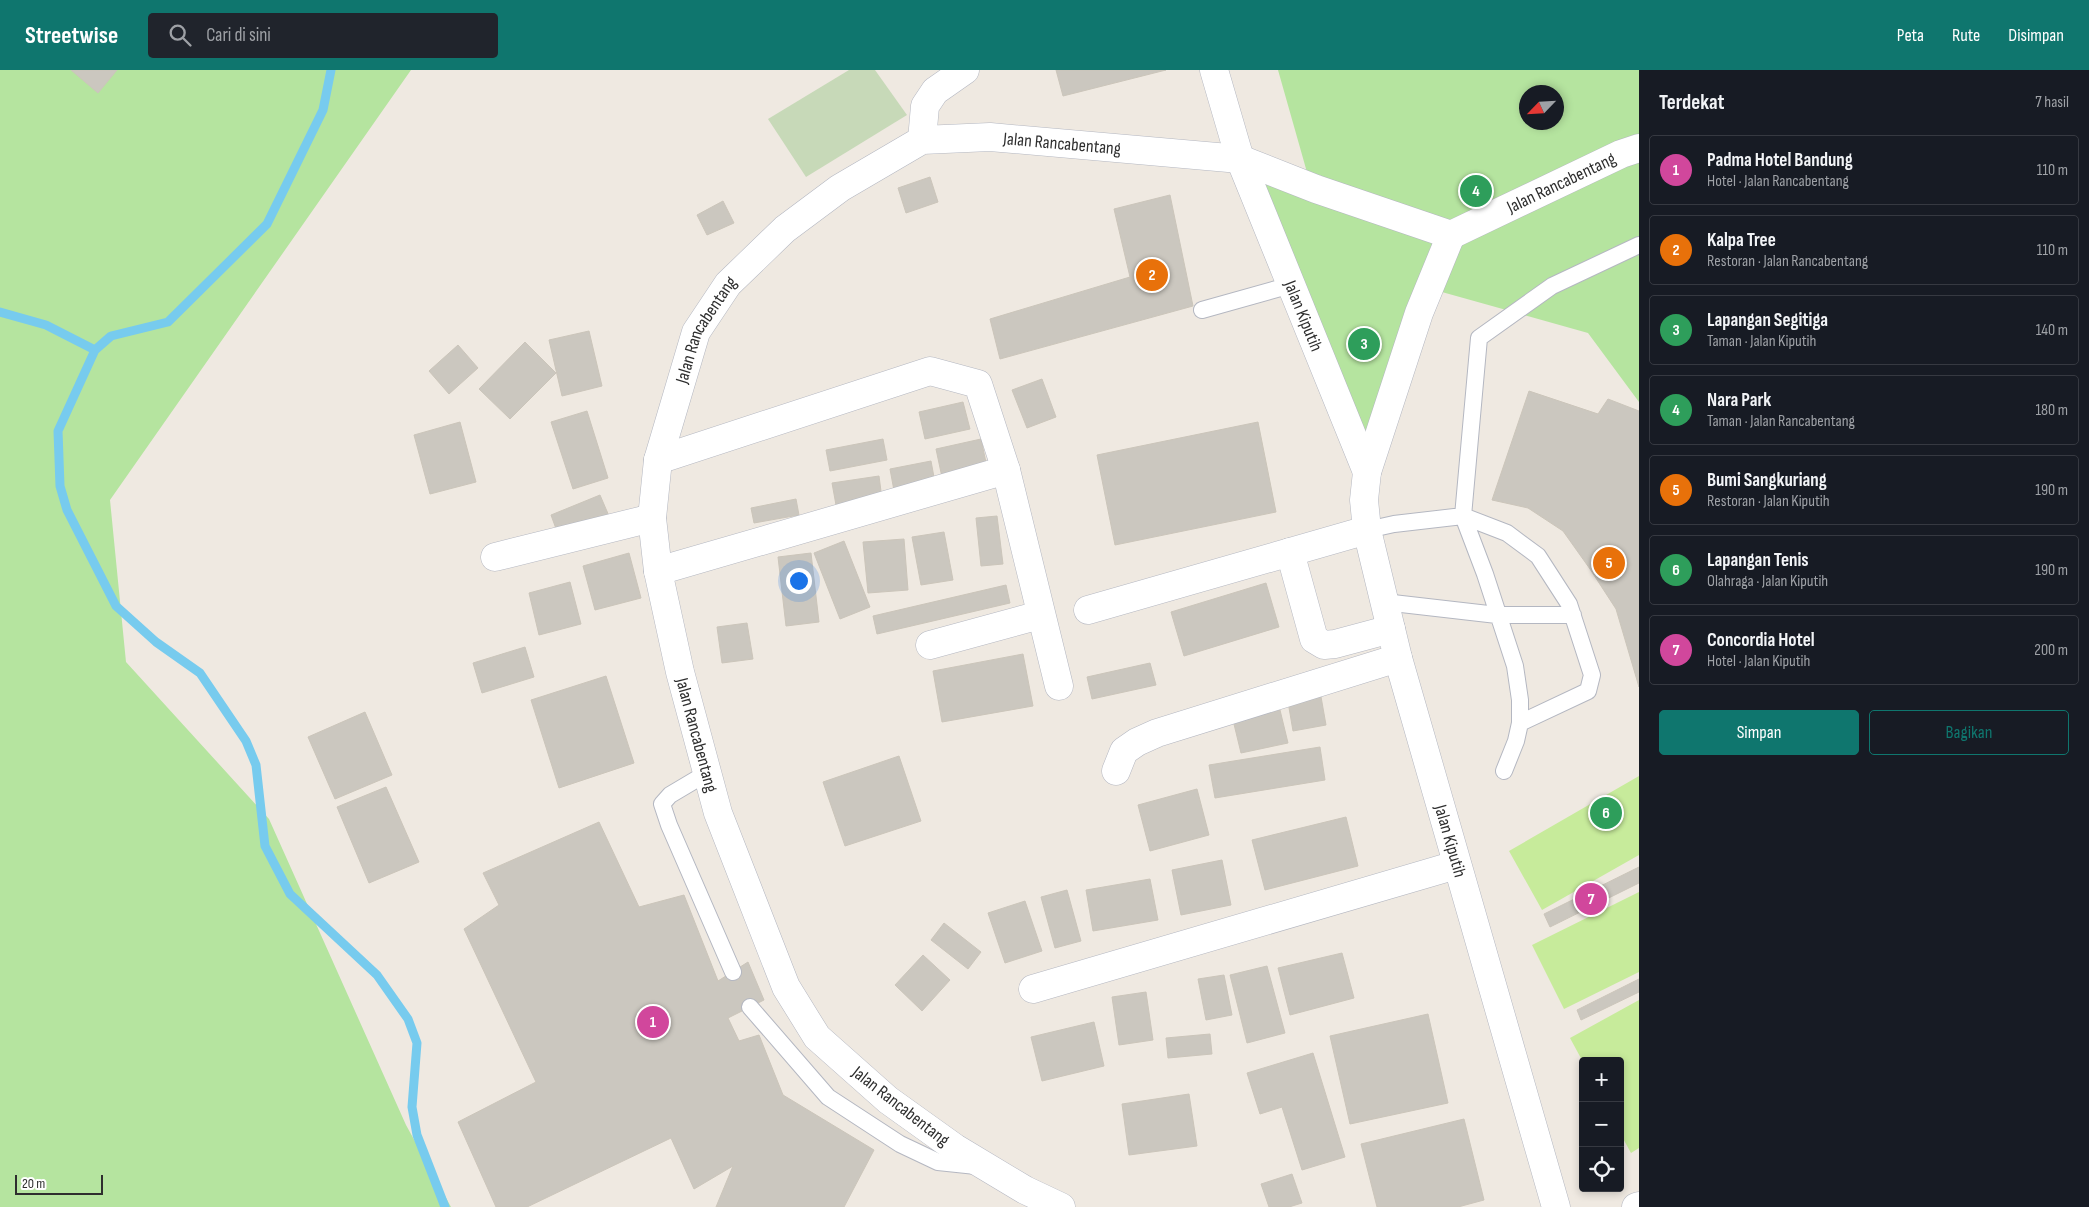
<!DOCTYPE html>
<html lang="id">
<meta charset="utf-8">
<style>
body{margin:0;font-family:"Sofia Sans Condensed",sans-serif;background:#20242c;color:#f1f3f6}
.controls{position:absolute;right:15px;bottom:15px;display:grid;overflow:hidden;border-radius:5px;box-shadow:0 2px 8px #0003}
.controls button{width:45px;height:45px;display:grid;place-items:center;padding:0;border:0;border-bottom:1px solid #363941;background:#171b24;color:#f1f3f6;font:25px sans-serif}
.compass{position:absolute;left:1519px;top:15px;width:45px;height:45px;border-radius:50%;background:#171b24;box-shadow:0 2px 8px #0003;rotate:245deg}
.scale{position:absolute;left:15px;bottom:12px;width:88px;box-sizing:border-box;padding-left:5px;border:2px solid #2e2e2e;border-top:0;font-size:14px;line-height:18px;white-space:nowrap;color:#2e2e2e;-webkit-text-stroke:4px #fff;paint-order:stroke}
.you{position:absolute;left:798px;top:510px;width:18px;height:18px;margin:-12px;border:4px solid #fff;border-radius:50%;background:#1a73e8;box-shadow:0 0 0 8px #1a73e833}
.badge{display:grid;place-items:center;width:32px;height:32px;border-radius:50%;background:#0f766e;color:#fff;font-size:16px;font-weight:700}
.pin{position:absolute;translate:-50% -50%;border:2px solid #fff;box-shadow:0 1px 5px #0006}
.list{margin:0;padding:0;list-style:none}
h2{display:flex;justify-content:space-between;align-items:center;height:65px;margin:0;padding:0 20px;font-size:21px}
h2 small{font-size:16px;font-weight:400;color:#9ea1a6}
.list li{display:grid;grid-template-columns:32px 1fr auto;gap:15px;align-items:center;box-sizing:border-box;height:70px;margin:0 10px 10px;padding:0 10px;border:1px solid #363941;border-radius:5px}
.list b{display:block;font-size:19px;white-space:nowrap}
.list p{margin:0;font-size:16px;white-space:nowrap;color:#9ea1a6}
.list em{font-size:16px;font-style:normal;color:#9ea1a6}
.actions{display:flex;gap:10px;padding:15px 20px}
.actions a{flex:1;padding:11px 0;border:1px solid #0f766e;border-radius:5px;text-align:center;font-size:18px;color:#0f766e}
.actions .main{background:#0f766e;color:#fff}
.icon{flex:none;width:28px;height:28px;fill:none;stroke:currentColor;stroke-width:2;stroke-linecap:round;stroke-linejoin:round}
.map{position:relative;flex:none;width:1639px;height:1137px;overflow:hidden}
header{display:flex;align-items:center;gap:30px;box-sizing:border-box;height:70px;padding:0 25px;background:#0f766e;color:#fff}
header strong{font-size:24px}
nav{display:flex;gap:28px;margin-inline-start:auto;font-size:18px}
.search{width:350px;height:45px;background:#20242c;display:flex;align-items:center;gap:12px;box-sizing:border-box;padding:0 18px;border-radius:5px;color:#9ea1a6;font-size:19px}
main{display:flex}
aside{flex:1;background:#171b24}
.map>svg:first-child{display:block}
.green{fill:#b5e49f;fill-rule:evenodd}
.cemetery{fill:#c7d9b8}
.pitch{fill:#c7eb9b}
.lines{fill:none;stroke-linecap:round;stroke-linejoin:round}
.stream{stroke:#77cbee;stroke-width:9}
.building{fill:#cbc7bf;stroke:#cbc5ba}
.service-casing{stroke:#b4b7c1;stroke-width:18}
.minor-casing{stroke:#b4b7c1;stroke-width:29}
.service{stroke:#fff;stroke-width:16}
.minor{stroke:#fff;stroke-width:28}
.labels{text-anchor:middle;stroke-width:4;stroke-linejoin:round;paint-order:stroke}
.street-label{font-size:18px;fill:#2e2e2e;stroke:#fff}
</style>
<header>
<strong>Streetwise</strong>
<div class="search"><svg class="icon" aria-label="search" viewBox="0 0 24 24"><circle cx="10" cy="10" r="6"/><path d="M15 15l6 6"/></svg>Cari di sini</div>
<nav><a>Peta</a><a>Rute</a><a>Disimpan</a></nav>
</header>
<main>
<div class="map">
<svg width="1639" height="1137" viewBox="0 0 1639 1137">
<rect width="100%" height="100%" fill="#efe9e1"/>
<path class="green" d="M 0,0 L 411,0 L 110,430 L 126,592 L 269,749 L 406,1055 L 451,1137 L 0,1137 Z
M 1278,0 L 1639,0 L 1639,332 L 1588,263 L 1424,217 L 1366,377 L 1260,109 L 1314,127 ZM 1526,22 L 1556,22 L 1556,52 L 1526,52 Z"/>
<path class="cemetery" d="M 849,0 L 875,0 L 907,45 L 806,107 L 768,49 Z"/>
<path class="pitch" d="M 1639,706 L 1639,785 L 1542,840 L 1509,781 Z
M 1639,822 L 1639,902 L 1564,939 L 1532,875 Z
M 1639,930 L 1639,1078 L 1631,1083 L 1620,1063 L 1620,991 L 1583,991 L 1583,992 L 1570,968 Z"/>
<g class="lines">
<path class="stream" d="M 331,0 L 323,40 L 267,154 L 168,252 L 111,266 L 95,280 L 58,361 L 60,416 L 67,440 L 116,536 L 156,572 L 200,603 L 246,671 L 256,695 L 265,776 L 290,824 L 377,905 L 408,949 L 417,973 L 412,1037 L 417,1065 L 445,1137
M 0,242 L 46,255 L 95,280"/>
</g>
<path class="building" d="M 71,0 L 117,0 L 98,23 Z
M 1056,0 L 1166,0 L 1063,26 Z
M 930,107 L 938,132 L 906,143 L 898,118 Z
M 1170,125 L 1193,236 L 1000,289 L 990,249 L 1130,207 L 1114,139 Z
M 723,131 L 734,153 L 707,165 L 697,145 Z
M 589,261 L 602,316 L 562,326 L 549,270 Z
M 525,272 L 556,303 L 510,349 L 479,319 Z
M 458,275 L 478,298 L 449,324 L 429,301 Z
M 1042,309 L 1056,347 L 1027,358 L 1012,320 Z
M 1529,321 L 1598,344 L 1608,329 L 1639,341 L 1639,617 L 1616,539 L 1590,499 L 1563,461 L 1528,438 L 1492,430 Z
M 963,332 L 970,359 L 925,369 L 919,342 Z
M 587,341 L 608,408 L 573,419 L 551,352 Z
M 460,352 L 476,412 L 430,424 L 414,365 Z
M 1258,352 L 1276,442 L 1115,475 L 1097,385 Z
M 883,369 L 887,390 L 830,401 L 826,380 Z
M 981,369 L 988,402 L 943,412 L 936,379 Z
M 931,391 L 936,418 L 895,426 L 890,399 Z
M 879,406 L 882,429 L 836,435 L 832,413 Z
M 600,425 L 609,446 L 559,467 L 551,445 Z
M 796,429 L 799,445 L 754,453 L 751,438 Z
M 997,446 L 1003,494 L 981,496 L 976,448 Z
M 944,462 L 953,510 L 921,515 L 912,467 Z
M 904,469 L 908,520 L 868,523 L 863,472 Z
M 844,471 L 870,537 L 840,549 L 814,483 Z
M 629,483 L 641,528 L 595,540 L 583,496 Z
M 811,483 L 819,552 L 786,556 L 778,487 Z
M 570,512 L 581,554 L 539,565 L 529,523 Z
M 1266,513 L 1279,557 L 1184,586 L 1171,542 Z
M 1006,515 L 1010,533 L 877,564 L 873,546 Z
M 747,553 L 753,589 L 722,593 L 717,557 Z
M 525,577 L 534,607 L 482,623 L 473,593 Z
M 1023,584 L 1033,636 L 942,652 L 933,601 Z
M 1150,593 L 1156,615 L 1092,629 L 1087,607 Z
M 606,606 L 634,693 L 559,718 L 531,630 Z
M 1320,621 L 1326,655 L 1293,661 L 1287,626 Z
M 1280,640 L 1288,673 L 1241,683 L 1233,650 Z
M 365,642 L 392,705 L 335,729 L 308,667 Z
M 1320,677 L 1325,710 L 1215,728 L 1209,695 Z
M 899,686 L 921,751 L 845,776 L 823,712 Z
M 386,717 L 419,792 L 369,813 L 337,737 Z
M 1197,719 L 1209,765 L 1150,781 L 1138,735 Z
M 1346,747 L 1358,796 L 1265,820 L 1252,770 Z
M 599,752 L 639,837 L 684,825 L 718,911 L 748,892 L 764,930 L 728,948 L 739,971 L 759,965 L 783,1025 L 874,1080 L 844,1137 L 716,1137 L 733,1096 L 694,1119 L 671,1068 L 527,1137 L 496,1137 L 458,1052 L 536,1012 L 464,859 L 499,835 L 483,803 Z
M 1222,790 L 1231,835 L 1181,845 L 1172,800 Z
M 1639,797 L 1639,813 L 1550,857 L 1544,844 Z
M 1150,809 L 1158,850 L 1093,861 L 1086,820 Z
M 1067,820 L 1081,871 L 1055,878 L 1041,827 Z
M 1025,831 L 1042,881 L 1005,893 L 988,843 Z
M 944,853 L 981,882 L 968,899 L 931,870 Z
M 1342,883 L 1354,928 L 1290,945 L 1278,898 Z
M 923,885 L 950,910 L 922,941 L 895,915 Z
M 1267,896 L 1285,963 L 1247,973 L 1230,905 Z
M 1224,905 L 1232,945 L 1206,950 L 1198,909 Z
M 1639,909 L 1639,922 L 1581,950 L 1577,940 Z
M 1146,922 L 1153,970 L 1119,975 L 1112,927 Z
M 1428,944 L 1448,1033 L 1350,1054 L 1330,966 Z
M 1094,952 L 1104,996 L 1042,1011 L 1031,967 Z
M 1210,964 L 1212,984 L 1168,988 L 1166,968 Z
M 1313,983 L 1345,1087 L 1302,1100 L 1282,1037 L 1260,1044 L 1247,1003 Z
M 1189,1024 L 1197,1076 L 1129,1085 L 1122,1034 Z
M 1464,1049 L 1484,1130 L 1458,1137 L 1377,1137 L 1361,1074 Z
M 1292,1104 L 1302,1133 L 1289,1137 L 1269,1137 L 1261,1114 Z"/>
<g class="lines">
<g class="service-casing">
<path id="service" d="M 1202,240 L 1291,215
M 1367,460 L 1394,454 L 1463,446 L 1507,463 L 1538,486 L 1569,534 L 1592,605 L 1588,621 L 1520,653
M 1384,532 L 1497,545 L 1573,545
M 1504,701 L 1516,671 L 1520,653 L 1520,630 L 1515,596 L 1485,504 L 1463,446 L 1479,268 L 1552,216 L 1639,175
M 707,703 L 670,725 L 662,734 L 669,755 L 733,902
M 750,937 L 828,1027 L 900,1074 L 938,1092 L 976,1096"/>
</g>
<g class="minor-casing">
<g id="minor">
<path id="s1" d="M 1214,0 L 1240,89 L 1367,402"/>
<path d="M 922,70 L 925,36 L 935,21 L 965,0"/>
<path id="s2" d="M 1451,165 L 1419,243 L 1367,402 L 1364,430 L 1367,460 L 1398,588 L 1556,1137"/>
<path d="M 658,390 L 930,301 L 978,314 L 1006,400 L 1059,616"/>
<path d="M 1290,482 L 1314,569 L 1324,575 L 1335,574 L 1391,559"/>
<path d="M 495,487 L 652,448"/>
<path d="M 658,501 L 1006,400"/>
<path d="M 1088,540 L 1367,460"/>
<path d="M 930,575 L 1040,545"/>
<path d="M 1116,701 L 1124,681 L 1137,672 L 1157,663 L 1398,588"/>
<path d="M 1033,919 L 1456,795"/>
<path id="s3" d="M 1061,1137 L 1025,1120 L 955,1078 L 888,1030 L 817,967 L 786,917 L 718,743 L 680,602 L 658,501 L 652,448 L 658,390 L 696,262 L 728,214 L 785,159 L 840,118 L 922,70 L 990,67 L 1240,89 L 1316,119 L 1451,165 L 1621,84 L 1639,78"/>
<path d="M 1636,1137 L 1639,1136"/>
</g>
</g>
<use href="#service" class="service"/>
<use href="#minor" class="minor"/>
</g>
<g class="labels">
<g class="street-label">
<text dy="6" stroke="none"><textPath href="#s3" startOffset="1480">Jalan Rancabentang</textPath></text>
<text dy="6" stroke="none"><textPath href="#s3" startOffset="2005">Jalan Rancabentang</textPath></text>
<text dy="6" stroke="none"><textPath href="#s1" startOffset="262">Jalan Kiputih</textPath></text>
<text dy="6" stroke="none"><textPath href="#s3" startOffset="1045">Jalan Rancabentang</textPath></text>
<text transform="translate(697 665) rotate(75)" y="6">Jalan Rancabentang</text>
<text dy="6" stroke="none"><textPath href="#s2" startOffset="632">Jalan Kiputih</textPath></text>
<text transform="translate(901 1036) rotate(38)" y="6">Jalan Rancabentang</text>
</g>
</g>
</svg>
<div class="controls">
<button>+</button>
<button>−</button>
<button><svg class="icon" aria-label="locate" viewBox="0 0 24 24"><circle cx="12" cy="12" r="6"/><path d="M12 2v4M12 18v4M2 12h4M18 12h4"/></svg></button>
</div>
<svg class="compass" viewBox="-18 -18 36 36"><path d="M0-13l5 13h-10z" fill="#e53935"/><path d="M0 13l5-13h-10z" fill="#9ea1a6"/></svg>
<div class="scale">20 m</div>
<div class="you"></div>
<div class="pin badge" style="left:653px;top:952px;background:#d1479c">1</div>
<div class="pin badge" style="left:1152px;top:205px;background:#e8710a">2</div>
<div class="pin badge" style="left:1364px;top:274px;background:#2e9e5b">3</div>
<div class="pin badge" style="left:1476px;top:121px;background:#2e9e5b">4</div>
<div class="pin badge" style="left:1609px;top:493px;background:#e8710a">5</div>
<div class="pin badge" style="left:1606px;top:743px;background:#2e9e5b">6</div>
<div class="pin badge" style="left:1591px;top:829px;background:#d1479c">7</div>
</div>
<aside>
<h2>Terdekat<small>7 hasil</small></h2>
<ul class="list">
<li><span class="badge" style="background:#d1479c">1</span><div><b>Padma Hotel Bandung</b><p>Hotel · Jalan Rancabentang</p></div><em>110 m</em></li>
<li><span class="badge" style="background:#e8710a">2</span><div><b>Kalpa Tree</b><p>Restoran · Jalan Rancabentang</p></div><em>110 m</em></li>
<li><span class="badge" style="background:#2e9e5b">3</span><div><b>Lapangan Segitiga</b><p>Taman · Jalan Kiputih</p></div><em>140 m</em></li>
<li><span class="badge" style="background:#2e9e5b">4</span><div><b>Nara Park</b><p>Taman · Jalan Rancabentang</p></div><em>180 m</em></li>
<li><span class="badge" style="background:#e8710a">5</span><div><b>Bumi Sangkuriang</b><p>Restoran · Jalan Kiputih</p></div><em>190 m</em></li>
<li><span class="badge" style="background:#2e9e5b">6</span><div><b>Lapangan Tenis</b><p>Olahraga · Jalan Kiputih</p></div><em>190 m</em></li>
<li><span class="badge" style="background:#d1479c">7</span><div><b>Concordia Hotel</b><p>Hotel · Jalan Kiputih</p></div><em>200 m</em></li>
</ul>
<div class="actions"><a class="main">Simpan</a><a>Bagikan</a></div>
</aside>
</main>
